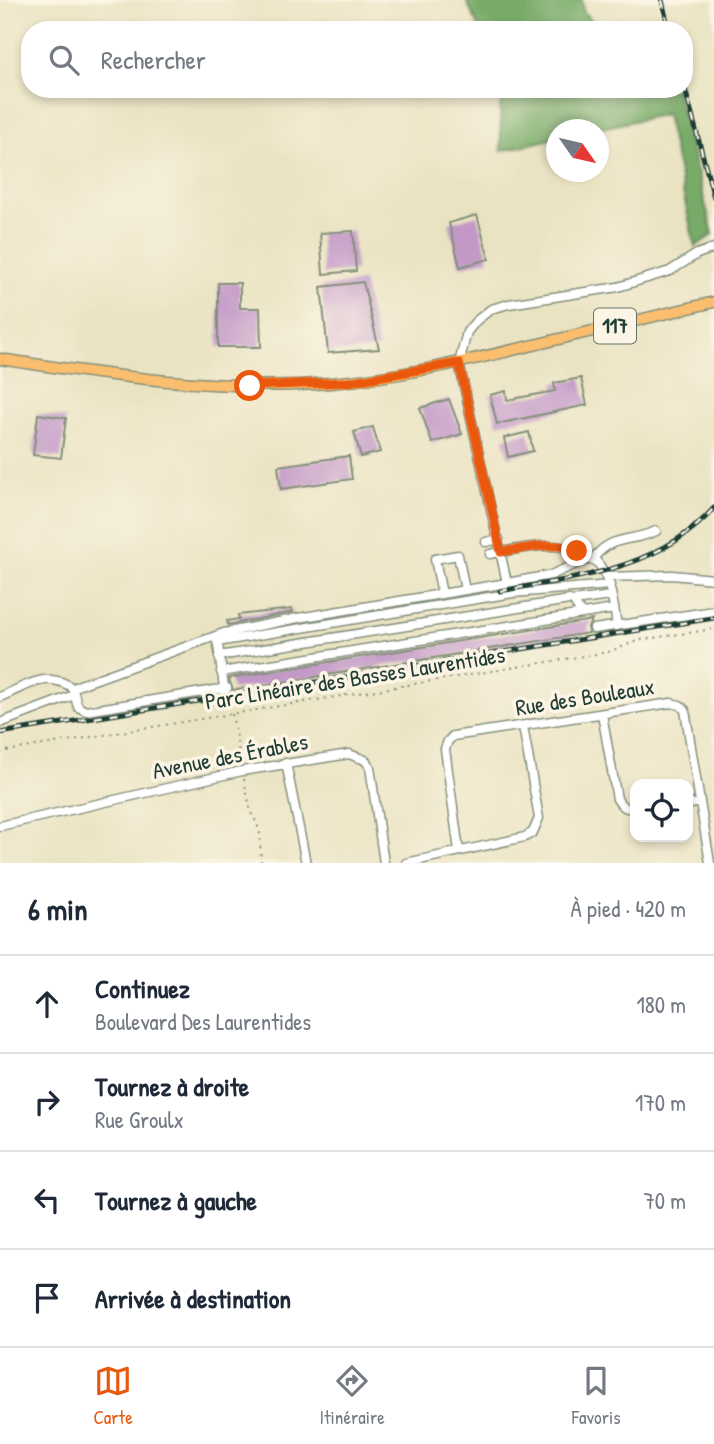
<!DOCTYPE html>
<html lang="fr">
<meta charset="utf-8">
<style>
body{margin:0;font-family:"Patrick Hand",sans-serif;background:#f6f6f7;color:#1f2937}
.controls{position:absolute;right:21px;bottom:21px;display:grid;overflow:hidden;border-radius:14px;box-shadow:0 4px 10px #0003}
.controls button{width:63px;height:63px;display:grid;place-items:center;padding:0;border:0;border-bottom:2px solid #e0e1e3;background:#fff;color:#1f2937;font:35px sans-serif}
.compass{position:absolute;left:546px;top:119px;width:63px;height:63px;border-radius:50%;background:#fff;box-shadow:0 4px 10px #0003;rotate:124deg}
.stop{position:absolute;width:21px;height:21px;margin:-16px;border:5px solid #ea580c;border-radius:50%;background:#fff}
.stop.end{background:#ea580c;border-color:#fff;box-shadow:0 2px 7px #0008}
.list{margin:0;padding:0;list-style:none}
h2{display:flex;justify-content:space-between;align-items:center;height:91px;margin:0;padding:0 28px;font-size:30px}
h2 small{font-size:23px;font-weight:400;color:#747a83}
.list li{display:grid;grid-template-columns:46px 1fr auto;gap:21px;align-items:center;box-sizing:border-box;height:98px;padding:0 28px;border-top:2px solid #e0e1e3}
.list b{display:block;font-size:26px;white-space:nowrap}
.list p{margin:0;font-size:23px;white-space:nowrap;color:#747a83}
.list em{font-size:23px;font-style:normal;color:#747a83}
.icon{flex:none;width:38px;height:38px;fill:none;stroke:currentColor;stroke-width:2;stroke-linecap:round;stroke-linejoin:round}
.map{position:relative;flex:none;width:714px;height:863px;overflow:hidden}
.search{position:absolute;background:#fff;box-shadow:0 4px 10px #0003;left:21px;right:21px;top:21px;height:77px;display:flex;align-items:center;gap:18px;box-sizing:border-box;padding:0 24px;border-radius:28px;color:#747a83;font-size:26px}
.sheet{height:483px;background:#fff}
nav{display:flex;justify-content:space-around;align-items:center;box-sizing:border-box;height:98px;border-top:2px solid #e0e1e3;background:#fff;font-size:19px;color:#747a83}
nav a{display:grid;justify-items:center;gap:4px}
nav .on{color:#ea580c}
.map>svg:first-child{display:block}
.forest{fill:#78ab67;stroke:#4c744e;stroke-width:2}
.building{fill:#c298c7}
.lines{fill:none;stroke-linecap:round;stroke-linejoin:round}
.minor-casing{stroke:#84907b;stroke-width:11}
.major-casing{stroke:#84907b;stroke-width:13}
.path{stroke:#84907b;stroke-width:2;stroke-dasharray:2 5;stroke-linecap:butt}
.minor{stroke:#fff;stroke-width:8}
.major{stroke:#fbbe6e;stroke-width:10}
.rail-casing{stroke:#1f3d34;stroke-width:5}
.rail{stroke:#fcf5e5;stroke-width:2.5;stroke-dasharray:8;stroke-linecap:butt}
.route{stroke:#ea580c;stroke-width:9}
.labels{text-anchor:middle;stroke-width:7;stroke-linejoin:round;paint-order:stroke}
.shield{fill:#fcf5e5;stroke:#617469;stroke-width:2}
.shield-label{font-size:21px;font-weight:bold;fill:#1f3d34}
.street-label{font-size:23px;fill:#1f3d34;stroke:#fcf5e5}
</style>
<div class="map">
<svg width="714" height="863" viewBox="0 0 714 863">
<rect width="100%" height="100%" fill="#fcf5e5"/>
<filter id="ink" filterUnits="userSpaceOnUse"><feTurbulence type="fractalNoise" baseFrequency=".0143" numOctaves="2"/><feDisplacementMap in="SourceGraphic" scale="14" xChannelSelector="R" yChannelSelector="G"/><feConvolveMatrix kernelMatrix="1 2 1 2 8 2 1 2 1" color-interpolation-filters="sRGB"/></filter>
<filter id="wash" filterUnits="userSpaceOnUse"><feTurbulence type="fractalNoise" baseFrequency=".00686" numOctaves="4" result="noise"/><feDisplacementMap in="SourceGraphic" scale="28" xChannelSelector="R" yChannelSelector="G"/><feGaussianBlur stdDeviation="1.57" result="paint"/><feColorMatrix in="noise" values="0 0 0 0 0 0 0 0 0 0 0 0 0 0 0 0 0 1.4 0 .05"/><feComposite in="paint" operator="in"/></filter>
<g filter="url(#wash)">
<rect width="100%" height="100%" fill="#eae3c2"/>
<path class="forest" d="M 466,0 L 582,0 L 583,11 L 594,23 L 627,20 L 647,30 L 480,30 Z
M 500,89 L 676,89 L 713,234 L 695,247 L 666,114 L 597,129 L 556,130 L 556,138 L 501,151 Z"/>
<g id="blocks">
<path class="building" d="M 477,215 L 489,259 L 460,267 L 449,223 Z
M 353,231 L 356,271 L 323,274 L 320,233 Z
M 363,282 L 379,349 L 328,353 L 321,287 Z
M 218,283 L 240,283 L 240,308 L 260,308 L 261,347 L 218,347 Z
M 581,378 L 587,405 L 497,424 L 490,395 L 506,391 L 507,400 L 555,391 L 554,383 Z
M 449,399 L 462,434 L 432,443 L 420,408 Z
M 38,414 L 66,418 L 61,458 L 33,455 Z
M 373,427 L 380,452 L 361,457 L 354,432 Z
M 529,432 L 533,451 L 508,457 L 504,438 Z
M 349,456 L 352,479 L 281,489 L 278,466 Z
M 292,609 L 293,612 L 228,625 L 227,621 L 239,619 L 238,615 Z
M 592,620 L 588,627 L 589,633 L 233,690 L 230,682 L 229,678 Z"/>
</g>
</g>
<g filter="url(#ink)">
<use href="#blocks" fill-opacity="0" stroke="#84907b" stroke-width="2"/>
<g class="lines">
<g class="minor-casing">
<path id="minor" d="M 486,542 L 499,539
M 490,554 C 515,550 569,535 584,561
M 593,559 C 612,534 630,543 656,531
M 607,577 L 672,575 L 714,579
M 507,583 L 551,575 L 585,560 L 595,560 C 610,574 614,606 617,626
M 442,594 L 435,559 L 458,555 L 465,590
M 573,601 L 611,596
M 594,629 L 714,611
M 217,638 L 226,701
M 217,642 L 513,593 L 610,585
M 219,656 L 569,600 L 573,601 L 582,614
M 221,672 L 614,609
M 227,688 L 86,711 L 78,707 L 73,690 L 77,686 L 224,633 L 298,618 L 507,583 L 459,363 L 467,332 L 476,321 L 491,309 L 509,304 L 618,287 L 670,271 L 697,254 L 714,248
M 0,697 C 27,686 47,669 74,689
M 602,714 L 617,799 C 622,807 626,809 635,809
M 0,723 L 74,695
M 286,763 L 306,863
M 688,804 L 699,803
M 0,826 L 242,771 L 349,754 L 365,760 L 370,767 L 384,863
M 459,851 L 445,749 L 448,741 L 453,736 L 671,703 L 680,705 L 685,710 L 710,863
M 406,863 L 525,837 L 533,832 L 539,818 L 523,726"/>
</g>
<g class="major-casing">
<path id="major" d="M 0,359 C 110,376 220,392 331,383 C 400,377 467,361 534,345 C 594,331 654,316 714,302"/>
</g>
<path class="path" d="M 232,714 L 241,764
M 0,752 L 608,652 L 640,640 L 714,629
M 244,779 L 251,813 L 257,823 L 260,834 L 261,863"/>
<use href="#minor" class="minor"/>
<use href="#major" class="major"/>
<g class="rail-casing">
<path id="rail" d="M 662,0 L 669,30
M 684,85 L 714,198
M 500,591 C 576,578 661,569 714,508
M 0,733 L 714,618"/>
</g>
<use href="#rail" class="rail"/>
</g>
</g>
<g class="lines" filter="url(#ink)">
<path class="route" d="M 250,386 L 348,382 L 459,363 L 501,552 C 525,549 555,540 577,551"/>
</g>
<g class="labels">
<rect class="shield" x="594" y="308.5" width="42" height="35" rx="5"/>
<g class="shield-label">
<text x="615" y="333">117</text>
</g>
<g class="street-label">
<text transform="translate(355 678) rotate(-9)" y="8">Parc Linéaire des Basses Laurentides</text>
<text transform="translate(585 697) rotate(-9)" y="8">Rue des Bouleaux</text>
<text transform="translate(230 756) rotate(-11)" y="8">Avenue des Érables</text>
</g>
</g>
</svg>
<div class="controls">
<button><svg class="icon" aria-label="locate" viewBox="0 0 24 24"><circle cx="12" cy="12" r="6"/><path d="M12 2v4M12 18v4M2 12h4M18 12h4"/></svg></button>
</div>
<svg class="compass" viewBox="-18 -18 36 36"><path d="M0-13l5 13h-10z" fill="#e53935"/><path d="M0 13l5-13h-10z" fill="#747a83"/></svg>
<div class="stop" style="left:250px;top:386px"></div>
<div class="stop end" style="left:577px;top:551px"></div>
<div class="search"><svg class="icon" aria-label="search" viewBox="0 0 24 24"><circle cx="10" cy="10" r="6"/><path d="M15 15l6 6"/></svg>Rechercher</div>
</div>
<section class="sheet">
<h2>6 min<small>À pied · 420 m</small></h2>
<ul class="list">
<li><svg class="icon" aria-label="ahead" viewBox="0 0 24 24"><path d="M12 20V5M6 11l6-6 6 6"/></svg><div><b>Continuez</b><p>Boulevard Des Laurentides</p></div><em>180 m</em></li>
<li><svg class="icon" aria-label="right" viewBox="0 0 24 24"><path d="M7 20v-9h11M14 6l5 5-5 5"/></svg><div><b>Tournez à droite</b><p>Rue Groulx</p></div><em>170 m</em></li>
<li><svg class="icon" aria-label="left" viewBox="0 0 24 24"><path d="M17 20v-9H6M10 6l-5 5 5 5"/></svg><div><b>Tournez à gauche</b></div><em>70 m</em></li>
<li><svg class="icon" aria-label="arrive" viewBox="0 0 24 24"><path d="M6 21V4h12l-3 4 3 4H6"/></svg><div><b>Arrivée à destination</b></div></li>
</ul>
</section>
<nav>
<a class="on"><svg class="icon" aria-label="map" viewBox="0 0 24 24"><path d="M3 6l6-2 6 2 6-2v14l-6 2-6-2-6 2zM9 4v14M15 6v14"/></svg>Carte</a>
<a><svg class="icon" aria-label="directions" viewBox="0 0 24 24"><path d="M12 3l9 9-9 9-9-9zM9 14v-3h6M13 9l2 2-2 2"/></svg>Itinéraire</a>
<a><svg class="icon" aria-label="saved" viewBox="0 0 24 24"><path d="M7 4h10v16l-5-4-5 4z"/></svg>Favoris</a>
</nav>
